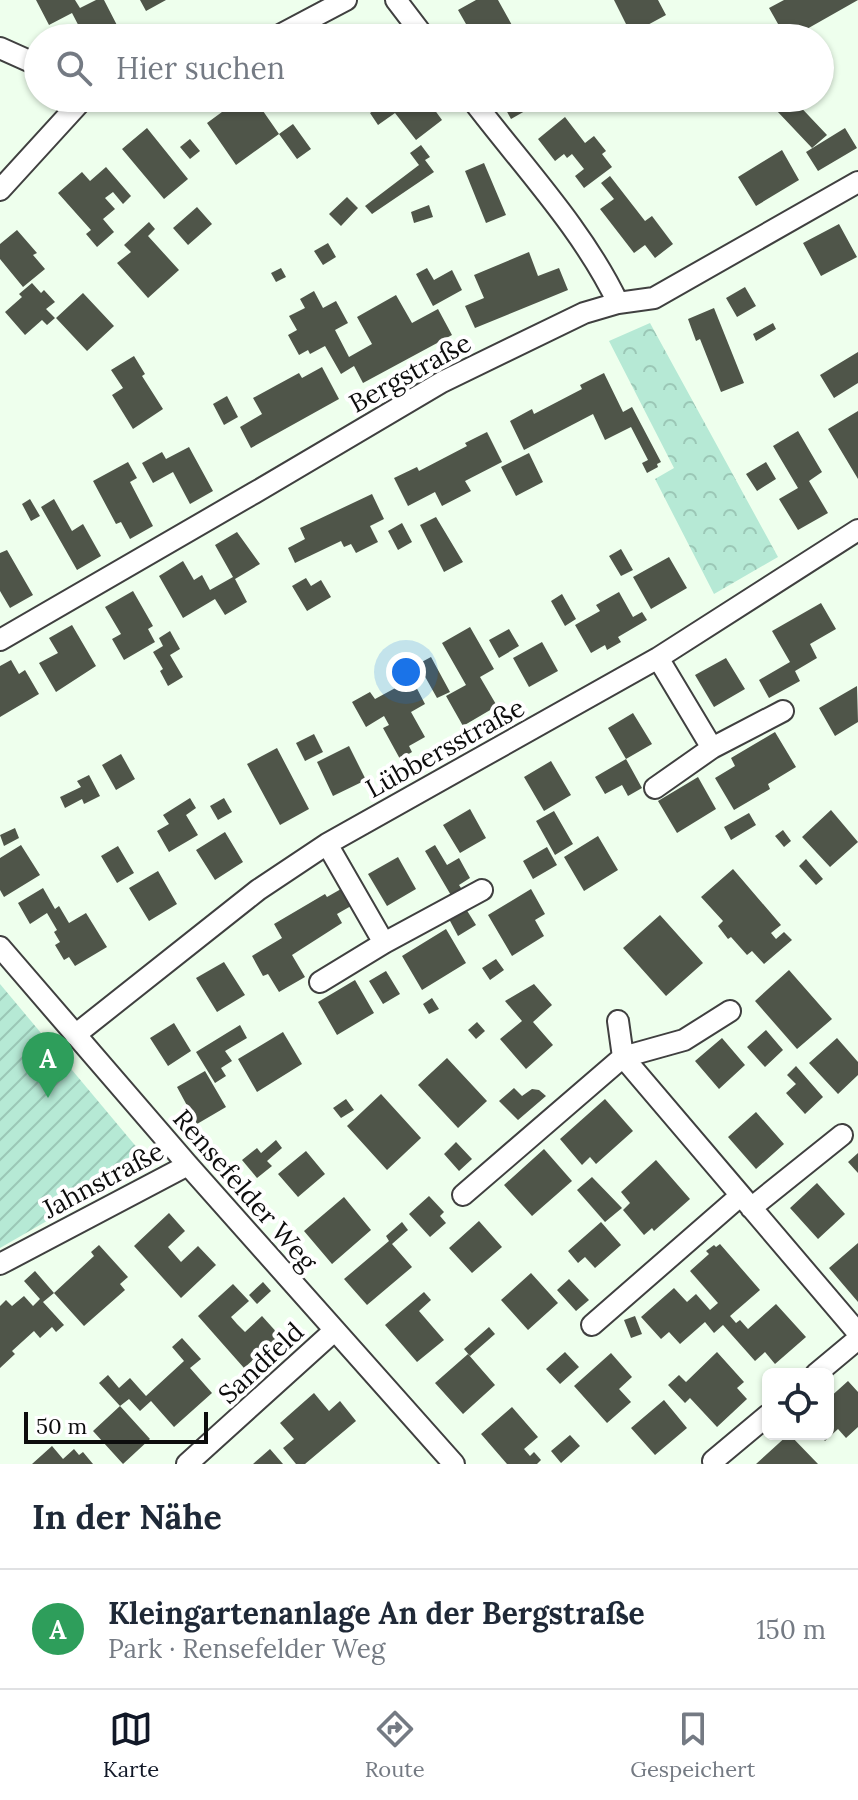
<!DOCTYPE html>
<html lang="de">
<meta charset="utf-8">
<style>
body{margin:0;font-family:Lora,serif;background:#f6f6f7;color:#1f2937}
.controls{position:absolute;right:24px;bottom:24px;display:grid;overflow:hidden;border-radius:12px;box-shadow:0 2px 6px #0004}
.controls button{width:72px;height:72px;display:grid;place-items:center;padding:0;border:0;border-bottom:2px solid #e0e1e3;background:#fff;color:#1f2937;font:40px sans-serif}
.scale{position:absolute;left:24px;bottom:20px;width:184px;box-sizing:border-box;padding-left:8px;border:4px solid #0d0d0d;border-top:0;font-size:22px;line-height:28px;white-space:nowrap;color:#0d0d0d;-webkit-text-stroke:6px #fff;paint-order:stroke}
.you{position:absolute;left:406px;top:672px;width:28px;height:28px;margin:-20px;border:6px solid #fff;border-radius:50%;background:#1a73e8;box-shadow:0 0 0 12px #1a73e833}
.badge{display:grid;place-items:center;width:52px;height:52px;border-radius:50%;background:#111827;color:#fff;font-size:26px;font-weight:700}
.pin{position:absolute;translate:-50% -66px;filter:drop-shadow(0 2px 4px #0008)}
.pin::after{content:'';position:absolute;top:42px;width:28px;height:24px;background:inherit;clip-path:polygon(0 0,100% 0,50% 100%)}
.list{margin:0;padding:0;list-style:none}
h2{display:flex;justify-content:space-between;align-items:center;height:104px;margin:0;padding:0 32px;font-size:34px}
h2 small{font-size:26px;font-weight:400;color:#747a83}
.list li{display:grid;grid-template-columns:52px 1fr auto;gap:24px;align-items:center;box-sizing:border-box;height:120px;padding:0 32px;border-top:2px solid #e0e1e3}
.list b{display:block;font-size:30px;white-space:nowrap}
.list p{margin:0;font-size:26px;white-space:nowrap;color:#747a83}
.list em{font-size:26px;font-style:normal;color:#747a83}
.icon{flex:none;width:44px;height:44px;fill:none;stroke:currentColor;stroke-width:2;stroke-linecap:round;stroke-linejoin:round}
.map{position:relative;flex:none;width:858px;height:1464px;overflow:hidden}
.search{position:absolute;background:#fff;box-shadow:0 2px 6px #0004;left:24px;right:24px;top:24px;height:88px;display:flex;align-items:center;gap:20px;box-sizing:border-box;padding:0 28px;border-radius:44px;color:#747a83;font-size:30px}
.sheet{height:224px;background:#fff}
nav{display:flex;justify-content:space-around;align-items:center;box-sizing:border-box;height:112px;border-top:2px solid #e0e1e3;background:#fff;font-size:22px;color:#747a83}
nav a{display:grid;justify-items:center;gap:4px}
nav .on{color:#111827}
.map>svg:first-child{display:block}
.park{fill:url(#park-crowns)}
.garden{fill:url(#garden-furrows)}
.building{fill:#4f5549}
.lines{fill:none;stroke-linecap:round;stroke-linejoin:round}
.minor-casing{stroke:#404040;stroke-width:24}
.minor{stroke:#fff;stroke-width:20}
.labels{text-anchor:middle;stroke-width:8;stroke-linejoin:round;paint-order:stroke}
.street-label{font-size:26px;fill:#0d0d0d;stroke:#fff}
</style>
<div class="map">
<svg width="858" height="1464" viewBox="0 0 858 1464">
<defs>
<pattern id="park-crowns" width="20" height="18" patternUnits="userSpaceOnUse" patternTransform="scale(2)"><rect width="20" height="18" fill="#b6e9d5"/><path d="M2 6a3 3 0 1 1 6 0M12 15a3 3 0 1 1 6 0" fill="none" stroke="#9bc7b6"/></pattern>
<pattern id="garden-furrows" width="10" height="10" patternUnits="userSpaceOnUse" patternTransform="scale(2)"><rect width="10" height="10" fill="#b6e9d5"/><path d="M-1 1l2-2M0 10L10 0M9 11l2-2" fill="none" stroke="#9bc7b6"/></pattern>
</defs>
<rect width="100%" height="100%" fill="#eeffed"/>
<path class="park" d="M 650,323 L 778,557 L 714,594 L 655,479 L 674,468 L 609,341 Z"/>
<path class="garden" d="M 0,984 L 149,1162 L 0,1248 Z"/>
<path class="building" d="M 36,0 L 75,0 L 80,8 L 96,0 L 104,0 L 121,33 L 111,38 L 85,38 L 72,13 L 49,25 Z
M 140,0 L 166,0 L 146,11 Z
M 476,0 L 498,0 L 513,27 L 506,30 L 511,38 L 474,38 L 458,10 Z
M 614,0 L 658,0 L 666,15 L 631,34 Z
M 784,0 L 858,0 L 791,38 L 786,38 L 769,8 Z
M 241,98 L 254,98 L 279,134 L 236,165 L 207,123 Z
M 390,98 L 395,98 L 402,108 L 415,98 L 426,98 L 442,120 L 416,140 L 395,113 L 378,125 L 370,113 Z
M 792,98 L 827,135 L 812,148 L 777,111 Z
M 519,100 L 525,111 L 511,119 L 505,108 Z
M 565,117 L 585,143 L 594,136 L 606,151 L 602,154 L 612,167 L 584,188 L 575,176 L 584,169 L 572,154 L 567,158 L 564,154 L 555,161 L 538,139 Z
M 293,124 L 311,149 L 297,159 L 279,134 Z
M 147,128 L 188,179 L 164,199 L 122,149 Z
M 845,128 L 857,148 L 818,171 L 806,152 Z
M 190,139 L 200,151 L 190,159 L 180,147 Z
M 421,145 L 430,157 L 425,160 L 434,172 L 372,214 L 365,206 L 419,165 L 410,153 Z
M 782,150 L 799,180 L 756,206 L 738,177 Z
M 484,163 L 506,215 L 486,223 L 465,171 Z
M 106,167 L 131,196 L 123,204 L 113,192 L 105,198 L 115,209 L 103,219 L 114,232 L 97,247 L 86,234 L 91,230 L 58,193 L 82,172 L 90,181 Z
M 610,176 L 645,221 L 652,216 L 673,244 L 655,258 L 645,245 L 634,253 L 600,209 L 614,199 L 601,183 Z
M 347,197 L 358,208 L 341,226 L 329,214 Z
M 429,205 L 433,217 L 414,223 L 411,212 Z
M 197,207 L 212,224 L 188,245 L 173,228 Z
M 149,222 L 155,229 L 148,236 L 179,270 L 148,298 L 117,263 L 131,252 L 124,245 Z
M 839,224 L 857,257 L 821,276 L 803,243 Z
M 17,230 L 37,253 L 33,255 L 45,269 L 23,287 L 0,259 L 0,244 Z
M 328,243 L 336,257 L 323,265 L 314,251 Z
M 529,252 L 538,276 L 559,268 L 568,290 L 475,328 L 465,306 L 484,298 L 474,275 Z
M 281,268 L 286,277 L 276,282 L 271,273 Z
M 427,268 L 434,280 L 452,270 L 462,290 L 433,306 L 416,274 Z
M 32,283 L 41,293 L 44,290 L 55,302 L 46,309 L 55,318 L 47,325 L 42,320 L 25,335 L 5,312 L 22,297 L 19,294 Z
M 745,287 L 756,306 L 737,317 L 726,298 Z
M 314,291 L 323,308 L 336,301 L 348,323 L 335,330 L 349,357 L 372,344 L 357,317 L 396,295 L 412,323 L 438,309 L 452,335 L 363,383 L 354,366 L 341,374 L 325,346 L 310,354 L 308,350 L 299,355 L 288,335 L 297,330 L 289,316 L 305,308 L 300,299 Z
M 83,293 L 114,326 L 87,351 L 56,318 Z
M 714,308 L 744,383 L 721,392 L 700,339 L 696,341 L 688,319 Z
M 773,323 L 776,329 L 756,341 L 753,334 Z
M 858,352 L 858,383 L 834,398 L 820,375 Z
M 134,356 L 145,374 L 142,376 L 163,409 L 133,429 L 112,395 L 123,388 L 111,370 Z
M 322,367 L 339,399 L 251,448 L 240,427 L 262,414 L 253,398 L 299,373 L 302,378 Z
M 604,373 L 623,412 L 632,407 L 661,462 L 657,464 L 658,467 L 647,473 L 642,463 L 648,460 L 631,427 L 605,440 L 593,414 L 524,450 L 510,421 L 532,409 L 534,414 L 582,389 L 580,385 Z
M 227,396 L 238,417 L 224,425 L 213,404 Z
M 858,411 L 858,479 L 828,429 Z
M 798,431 L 822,472 L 809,481 L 828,513 L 798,530 L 779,499 L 798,488 L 773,446 Z
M 487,432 L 502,462 L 465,481 L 471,491 L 442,506 L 435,492 L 408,506 L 394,478 L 417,467 L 419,471 L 467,446 L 465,443 Z
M 189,447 L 213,491 L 190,504 L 173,472 L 153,483 L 142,463 L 162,452 L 166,459 Z
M 529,453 L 543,482 L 516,496 L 501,467 Z
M 128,462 L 137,478 L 130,482 L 153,526 L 130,539 L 121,522 L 116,524 L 93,481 Z
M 766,462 L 776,479 L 757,491 L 746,474 Z
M 372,494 L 384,519 L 370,526 L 378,542 L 356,553 L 351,544 L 344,547 L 341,541 L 295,563 L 288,548 L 305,539 L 300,528 Z
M 30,499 L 40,516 L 31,521 L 22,504 Z
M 54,499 L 72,531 L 83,524 L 101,556 L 77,570 L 41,507 Z
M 436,517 L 463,562 L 444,572 L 420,525 Z
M 402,523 L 412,542 L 398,550 L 388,531 Z
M 237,532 L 260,564 L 235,579 L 247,602 L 225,615 L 215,599 L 183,618 L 159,576 L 183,561 L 194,580 L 202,575 L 210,590 L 233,577 L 215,545 Z
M 621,549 L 633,570 L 621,576 L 609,556 Z
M 7,550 L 33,595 L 10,608 L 0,591 L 0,553 Z
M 669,557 L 687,588 L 651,609 L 633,577 Z
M 306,578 L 311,586 L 321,580 L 331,597 L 307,611 L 292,586 Z
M 133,591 L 153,626 L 148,629 L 155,642 L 124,660 L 112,639 L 121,634 L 105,607 Z
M 619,592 L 633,617 L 642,612 L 647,620 L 618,637 L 621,642 L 607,650 L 605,645 L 591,653 L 575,625 L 600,611 L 596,605 Z
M 562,594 L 576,619 L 565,626 L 551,601 Z
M 821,603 L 836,629 L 810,644 L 817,658 L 795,671 L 800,681 L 769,698 L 759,680 L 790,662 L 772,631 Z
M 72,625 L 96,666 L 56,692 L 39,663 L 58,653 L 49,638 Z
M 470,627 L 494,669 L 480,677 L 497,706 L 463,726 L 446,696 L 466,685 L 442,643 Z
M 509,629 L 519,646 L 499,658 L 489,640 Z
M 170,631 L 180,649 L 170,655 L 183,677 L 168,686 L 160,671 L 163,669 L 153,652 L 163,646 L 159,638 Z
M 542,642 L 558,671 L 529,687 L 513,658 Z
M 431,657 L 450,692 L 437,698 L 418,664 Z
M 726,658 L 745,689 L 714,707 L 695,675 Z
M 11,660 L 19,674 L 25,670 L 39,694 L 0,717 L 0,666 Z
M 412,679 L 425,704 L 411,712 L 425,737 L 409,746 L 412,752 L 400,759 L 383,728 L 389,725 L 384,716 L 366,727 L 352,702 L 370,692 L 375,699 Z
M 857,686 L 858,722 L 835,736 L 819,708 Z
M 633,713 L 652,744 L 626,759 L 608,728 Z
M 775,732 L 796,767 L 768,784 L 770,789 L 734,810 L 715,778 L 735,766 L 731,758 Z
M 314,734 L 323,752 L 305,761 L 296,743 Z
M 349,746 L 366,780 L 333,796 L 317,762 Z
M 277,748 L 309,809 L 280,825 L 247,764 Z
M 121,754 L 135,779 L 116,790 L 102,765 Z
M 626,759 L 642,788 L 628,796 L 622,785 L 605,794 L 595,777 Z
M 551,761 L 571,795 L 544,811 L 524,777 Z
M 89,775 L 100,796 L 84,804 L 82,799 L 65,808 L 60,797 L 81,787 L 77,781 Z
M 698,777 L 716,809 L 677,833 L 658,801 Z
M 190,798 L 196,808 L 186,815 L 198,835 L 169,852 L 157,831 L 169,824 L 163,815 Z
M 224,798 L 232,812 L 218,820 L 210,806 Z
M 470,809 L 486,838 L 460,853 L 443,825 Z
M 831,810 L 858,842 L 830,867 L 802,837 Z
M 554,811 L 573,844 L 555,855 L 536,821 Z
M 749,813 L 756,825 L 731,840 L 724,827 Z
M 15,828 L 19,838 L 4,846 L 0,835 Z
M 783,830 L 791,841 L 784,847 L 775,836 Z
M 225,832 L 243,862 L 215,880 L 196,850 Z
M 598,836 L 618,870 L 584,891 L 564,857 Z
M 21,845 L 40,875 L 4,897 L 0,890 L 0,858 Z
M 435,845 L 447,865 L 459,858 L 470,878 L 459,885 L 463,891 L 452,897 L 425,851 Z
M 118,846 L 134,873 L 117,883 L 101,856 Z
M 547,847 L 557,865 L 533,879 L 523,861 Z
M 398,857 L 416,889 L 387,906 L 368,874 Z
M 806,859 L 823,879 L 816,885 L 799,866 Z
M 733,869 L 781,925 L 771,933 L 776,939 L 784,932 L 792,940 L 764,964 L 752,951 L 747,955 L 731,937 L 728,939 L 718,926 L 723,921 L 701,897 Z
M 158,871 L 177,904 L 149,921 L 129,888 Z
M 43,888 L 55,909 L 59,906 L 69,923 L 86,913 L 107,947 L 75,966 L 69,957 L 64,960 L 55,945 L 60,942 L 54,932 L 57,930 L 47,913 L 30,924 L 18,903 Z
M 341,889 L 351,906 L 337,914 L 342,923 L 292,955 L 305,977 L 279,992 L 268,974 L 263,976 L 252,956 L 282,938 L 274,924 L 325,894 L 327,897 Z
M 531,889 L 545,914 L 535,920 L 544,936 L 512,956 L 488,915 Z
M 466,909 L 476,925 L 458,936 L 449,919 Z
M 660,915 L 703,963 L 666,996 L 623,948 Z
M 446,929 L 466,963 L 422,990 L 402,956 Z
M 496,959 L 504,970 L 490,980 L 482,968 Z
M 224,962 L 245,995 L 217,1012 L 196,978 Z
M 789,970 L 832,1019 L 797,1049 L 755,1001 Z
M 386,971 L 400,994 L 383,1004 L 369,981 Z
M 355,980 L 374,1013 L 337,1035 L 318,1002 Z
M 534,984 L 552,1005 L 533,1022 L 553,1045 L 526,1069 L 500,1039 L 522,1021 L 505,1001 Z
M 432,998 L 439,1009 L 429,1014 L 423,1004 Z
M 477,1022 L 485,1031 L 476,1039 L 468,1030 Z
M 174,1023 L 191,1051 L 168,1066 L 150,1038 Z
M 240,1025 L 247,1038 L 225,1051 L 232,1061 L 221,1068 L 226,1076 L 215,1083 L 196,1052 Z
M 766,1030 L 783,1050 L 765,1067 L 747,1047 Z
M 283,1032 L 302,1064 L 257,1092 L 238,1059 Z
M 722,1038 L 745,1065 L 719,1089 L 695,1061 Z
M 837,1038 L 858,1062 L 858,1075 L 838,1094 L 809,1063 Z
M 447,1058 L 487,1101 L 458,1128 L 418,1085 Z
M 796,1066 L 823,1097 L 805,1114 L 786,1093 L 796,1084 L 787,1075 Z
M 205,1071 L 226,1107 L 197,1124 L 177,1087 Z
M 514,1088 L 522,1096 L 532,1089 L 539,1090 L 546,1096 L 518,1120 L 499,1101 Z
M 381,1094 L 421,1138 L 387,1170 L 347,1126 Z
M 346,1099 L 354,1110 L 341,1118 L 333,1108 Z
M 605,1099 L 633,1131 L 596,1164 L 590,1157 L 582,1165 L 560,1139 Z
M 756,1112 L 784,1144 L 756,1169 L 728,1137 Z
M 276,1140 L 282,1148 L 267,1161 L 272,1166 L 257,1178 L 242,1160 L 257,1148 L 261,1153 Z
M 456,1142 L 472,1159 L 459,1171 L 444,1154 Z
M 544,1149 L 572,1181 L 532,1216 L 504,1185 Z
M 306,1151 L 325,1174 L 298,1197 L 278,1174 Z
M 858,1153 L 858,1173 L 848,1162 Z
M 656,1160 L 690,1199 L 654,1231 L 652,1228 L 644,1235 L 623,1210 L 630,1203 L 621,1192 Z
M 592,1177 L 622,1208 L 605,1222 L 577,1190 Z
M 817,1183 L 845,1214 L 818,1239 L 790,1208 Z
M 429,1196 L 444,1212 L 440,1216 L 446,1223 L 430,1237 L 409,1214 Z
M 344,1197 L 371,1230 L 332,1264 L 304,1231 Z
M 169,1213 L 185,1231 L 168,1247 L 174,1254 L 181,1262 L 198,1246 L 216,1265 L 181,1298 L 134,1246 Z
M 479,1221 L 502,1247 L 472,1273 L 449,1248 Z
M 402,1222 L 408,1230 L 392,1244 L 412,1267 L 367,1305 L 344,1279 L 389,1241 L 386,1236 Z
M 601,1222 L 621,1245 L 595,1268 L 585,1257 L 578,1263 L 568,1251 Z
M 858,1243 L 858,1302 L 829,1268 Z
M 720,1244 L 760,1290 L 730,1316 L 736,1323 L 740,1320 L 748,1329 L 776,1304 L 806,1337 L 775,1364 L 765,1352 L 755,1361 L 723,1325 L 714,1333 L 705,1322 L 680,1344 L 669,1332 L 661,1339 L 641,1317 L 674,1288 L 687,1302 L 696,1294 L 710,1310 L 718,1303 L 690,1271 L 709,1254 L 706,1251 L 714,1245 L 716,1247 Z
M 99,1245 L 128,1277 L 120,1284 L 125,1290 L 84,1326 L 54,1293 L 94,1256 L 91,1252 Z
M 35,1271 L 54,1293 L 43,1302 L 64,1325 L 56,1332 L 52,1327 L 40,1338 L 34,1331 L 12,1351 L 15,1354 L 0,1368 L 0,1306 L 6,1300 L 12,1306 L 24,1296 L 33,1306 L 40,1299 L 24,1281 Z
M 531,1273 L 558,1303 L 528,1330 L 501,1300 Z
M 569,1279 L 589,1300 L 576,1311 L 557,1290 Z
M 263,1282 L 271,1291 L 257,1304 L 249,1295 Z
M 233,1284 L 249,1301 L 231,1317 L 237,1324 L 245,1332 L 262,1316 L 280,1336 L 244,1368 L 198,1316 Z
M 424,1292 L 431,1300 L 419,1311 L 444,1340 L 417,1362 L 385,1325 Z
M 635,1316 L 642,1334 L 631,1338 L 624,1320 Z
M 489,1327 L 495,1334 L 470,1356 L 464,1349 Z
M 182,1338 L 201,1359 L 190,1368 L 212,1393 L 174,1427 L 151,1401 L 140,1411 L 129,1399 L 120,1406 L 150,1439 L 123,1464 L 93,1431 L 120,1406 L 99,1383 L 108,1375 L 119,1388 L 130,1378 L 146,1396 L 184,1361 L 172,1347 Z
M 565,1352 L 579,1367 L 560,1384 L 546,1369 Z
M 717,1352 L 744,1382 L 737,1388 L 747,1399 L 717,1427 L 690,1398 L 685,1403 L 668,1385 L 679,1375 L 686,1382 Z
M 611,1353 L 632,1377 L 619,1389 L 631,1402 L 607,1423 L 574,1386 Z
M 468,1354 L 495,1385 L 463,1414 L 435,1383 Z
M 848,1381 L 858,1392 L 858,1427 L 846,1438 L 838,1429 L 825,1441 L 819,1434 L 828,1434 L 828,1399 Z
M 314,1393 L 329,1411 L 340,1401 L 356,1421 L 305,1464 L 296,1464 L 283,1448 L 294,1439 L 280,1423 Z
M 664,1400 L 687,1428 L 655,1455 L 631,1428 Z
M 512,1407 L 538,1437 L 524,1449 L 530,1456 L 534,1452 L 541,1460 L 537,1464 L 507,1464 L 481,1434 Z
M 789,1434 L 818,1464 L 756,1464 Z
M 570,1435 L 580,1446 L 561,1463 L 551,1451 Z
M 52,1446 L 63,1459 L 74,1449 L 79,1455 L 83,1452 L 93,1464 L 32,1464 Z
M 270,1449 L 283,1464 L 253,1464 Z"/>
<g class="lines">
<g class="minor-casing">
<path id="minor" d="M 396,0 L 425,38
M 274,38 L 346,0
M 0,48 L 38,65
M 471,98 C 520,163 583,229 618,303
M 0,190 L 84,98
M 0,640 L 254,493 L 442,382 L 584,313 L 618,303 L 654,298 L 858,182
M 658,658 L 712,748
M 655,788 L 712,748 L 783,711
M 327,844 L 384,943
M 0,947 L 188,1165 L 454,1464
M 320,982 L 384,943 L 482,890
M 618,1021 L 623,1057 L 858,1333
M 75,1035 L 258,890 L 327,844 L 658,658 L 858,530
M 463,1195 L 623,1057 L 684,1040 L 730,1011
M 751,1208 L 842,1135
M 0,1264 L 188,1165
M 592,1325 L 740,1196
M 816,1374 L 858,1339
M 713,1461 L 768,1415
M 187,1464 L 334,1331"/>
</g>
<use href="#minor" class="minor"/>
</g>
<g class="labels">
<g class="street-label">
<text transform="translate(410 373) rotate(-29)" y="9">Bergstraße</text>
<text transform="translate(445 748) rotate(-29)" y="9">Lübbersstraße</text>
<text transform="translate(103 1180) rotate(-28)" y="9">Jahnstraße</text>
<text transform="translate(245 1190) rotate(49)" y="9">Rensefelder Weg</text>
<text transform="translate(261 1363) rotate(-43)" y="9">Sandfeld</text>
</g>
</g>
</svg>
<div class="controls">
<button><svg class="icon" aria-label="locate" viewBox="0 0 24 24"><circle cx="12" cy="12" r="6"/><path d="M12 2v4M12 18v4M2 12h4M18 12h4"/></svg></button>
</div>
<div class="scale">50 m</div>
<div class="you"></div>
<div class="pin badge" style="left:48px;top:1098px;background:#2e9e5b">A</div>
<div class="search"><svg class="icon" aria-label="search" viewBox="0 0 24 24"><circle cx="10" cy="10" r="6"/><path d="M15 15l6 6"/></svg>Hier suchen</div>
</div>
<section class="sheet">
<h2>In der Nähe<small></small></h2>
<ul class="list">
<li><span class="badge" style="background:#2e9e5b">A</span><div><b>Kleingartenanlage An der Bergstraße</b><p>Park · Rensefelder Weg</p></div><em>150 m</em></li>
</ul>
</section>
<nav>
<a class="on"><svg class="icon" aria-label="map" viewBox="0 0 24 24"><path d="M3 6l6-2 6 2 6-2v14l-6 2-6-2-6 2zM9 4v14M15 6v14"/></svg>Karte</a>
<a><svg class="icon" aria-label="directions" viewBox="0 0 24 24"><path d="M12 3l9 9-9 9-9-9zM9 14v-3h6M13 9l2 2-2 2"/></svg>Route</a>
<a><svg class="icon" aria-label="saved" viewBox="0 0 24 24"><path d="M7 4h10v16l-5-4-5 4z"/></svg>Gespeichert</a>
</nav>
